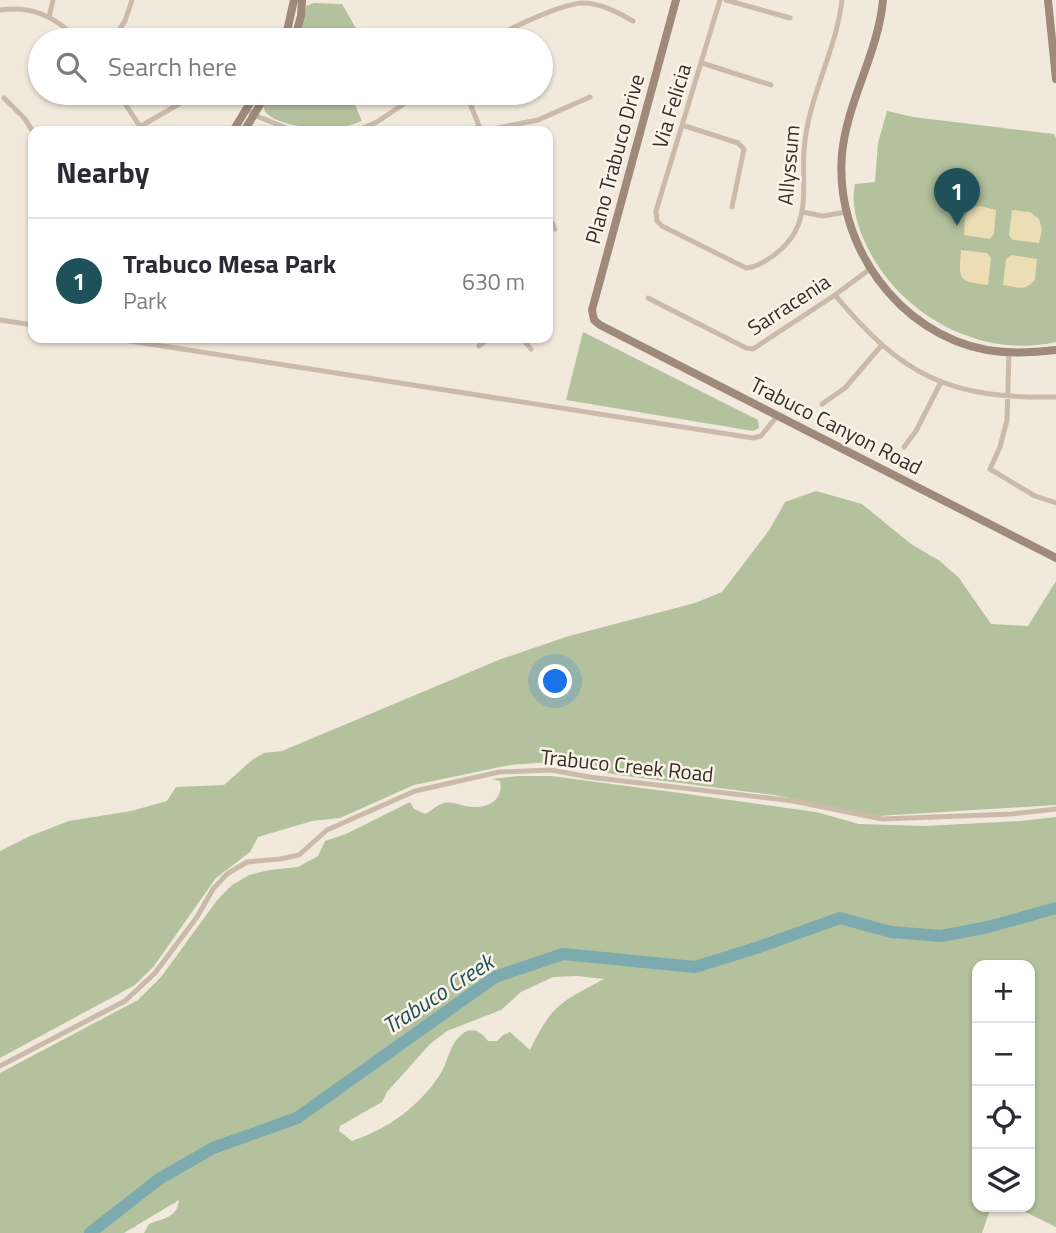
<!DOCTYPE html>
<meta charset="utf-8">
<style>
body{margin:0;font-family:"Titillium Web",sans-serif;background:#f2f2f3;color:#2b2b33}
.controls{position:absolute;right:21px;bottom:21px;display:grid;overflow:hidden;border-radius:14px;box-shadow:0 2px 5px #0004}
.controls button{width:63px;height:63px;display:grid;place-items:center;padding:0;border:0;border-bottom:2px solid #e1e1e2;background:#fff;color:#2b2b33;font:35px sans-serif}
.you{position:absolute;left:556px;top:682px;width:24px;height:24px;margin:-18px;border:5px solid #fff;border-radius:50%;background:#1a73e8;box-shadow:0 0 0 10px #1a73e833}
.badge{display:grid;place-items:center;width:46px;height:46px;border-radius:50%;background:#1e5159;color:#fff;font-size:23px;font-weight:700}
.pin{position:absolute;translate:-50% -58px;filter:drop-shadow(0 2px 4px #0008)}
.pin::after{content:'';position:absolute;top:37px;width:24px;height:21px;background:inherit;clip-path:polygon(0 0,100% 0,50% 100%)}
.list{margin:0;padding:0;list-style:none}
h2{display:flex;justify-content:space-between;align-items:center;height:91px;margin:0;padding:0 28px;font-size:30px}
h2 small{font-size:23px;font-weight:400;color:#7c7c81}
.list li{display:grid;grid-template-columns:46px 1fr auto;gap:21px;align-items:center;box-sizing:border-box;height:126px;padding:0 28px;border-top:2px solid #e1e1e2}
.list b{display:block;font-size:26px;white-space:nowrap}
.list p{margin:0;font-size:23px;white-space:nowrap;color:#7c7c81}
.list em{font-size:23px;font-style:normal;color:#7c7c81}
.icon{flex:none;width:38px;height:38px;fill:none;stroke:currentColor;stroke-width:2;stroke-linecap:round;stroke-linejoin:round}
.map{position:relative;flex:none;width:1056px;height:1233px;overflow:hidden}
.search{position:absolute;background:#fff;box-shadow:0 2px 5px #0004;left:28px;top:28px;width:525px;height:77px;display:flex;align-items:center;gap:18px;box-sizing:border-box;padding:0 24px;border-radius:38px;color:#7c7c81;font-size:26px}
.panel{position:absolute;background:#fff;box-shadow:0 2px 5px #0004;left:28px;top:126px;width:525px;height:217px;border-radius:14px}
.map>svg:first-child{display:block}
.green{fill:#b3c19d;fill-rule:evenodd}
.sand{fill:#edddb4}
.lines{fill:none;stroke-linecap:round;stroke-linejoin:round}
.river{stroke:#7caaaf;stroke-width:12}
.street{stroke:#cabaa9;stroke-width:5}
.secondary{stroke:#9e897a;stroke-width:8}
.labels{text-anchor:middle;stroke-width:5;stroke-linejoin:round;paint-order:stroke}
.street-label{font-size:21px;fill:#372e29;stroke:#faf3e9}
.water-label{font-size:23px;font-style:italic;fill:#1e5159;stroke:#faf3e9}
</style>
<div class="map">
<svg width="1056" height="1233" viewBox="0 0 1056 1233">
<rect width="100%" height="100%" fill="#f2e9dd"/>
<path class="green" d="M 314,3 L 342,4 L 361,37 L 356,40 L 299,40 L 306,6 Z
M 271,93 L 350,93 L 362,121 C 352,125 341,128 330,129 C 317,130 266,124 264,108 C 263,102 269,97 271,93 Z
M 887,111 L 913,117 L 1054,134 L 1056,138 L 1056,342 C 978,360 895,312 864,240 C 856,221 851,202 855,184 L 875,182 L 878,143 Z
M 583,332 L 758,420 L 759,428 L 753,431 L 566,400 Z
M 816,491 L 862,504 L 911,544 L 940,561 L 959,578 L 991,624 L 1028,626 L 1056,581 L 1056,805 L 878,816 L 774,795 L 618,775 L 558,763 L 537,763 L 510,765 L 414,785 L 340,818 L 312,821 L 258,837 L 250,852 L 216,878 L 154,966 L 135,985 L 0,1058 L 0,851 L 30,836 L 69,821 L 131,811 L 167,801 L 176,787 L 224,785 L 252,760 L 264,753 L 282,751 L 501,659 L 569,636 L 695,603 L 722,592 L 770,529 L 785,502 Z
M 518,776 L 551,776 L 680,793 L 816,812 L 859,824 L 926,826 L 1020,821 L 1056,817 L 1056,1227 L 1015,1207 L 1030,1207 L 1030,965 L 977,965 L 977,1207 L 991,1207 L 982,1233 L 144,1233 L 149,1224 C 164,1218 177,1218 179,1200 L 124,1233 L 0,1233 L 0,1073 L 138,1000 L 161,977 L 218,899 L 232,885 L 249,875 L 270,870 L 298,867 L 318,856 L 325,841 L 346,834 L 410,802 L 414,809 L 425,814 C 431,811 438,804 444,803 C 454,801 463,807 472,807 C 489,808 504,799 500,781 L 492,779 ZM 576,976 L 604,979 C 560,1003 553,1003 530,1050 L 510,1032 L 503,1035 L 497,1041 L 488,1041 C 481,1031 471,1026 461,1035 C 450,1044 448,1061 441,1073 C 420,1106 388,1129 352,1141 L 339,1131 L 340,1126 L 382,1102 L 387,1092 L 430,1044 L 447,1031 L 501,1010 L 521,992 L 553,977 Z"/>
<path class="sand" d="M 980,206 L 996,210 L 994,234 L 990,239 L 964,235 C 966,220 961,210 980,206 Z
M 1012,210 L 1030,212 L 1039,219 L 1042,230 L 1039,243 L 1013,240 L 1009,235 Z
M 961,250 L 987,253 L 991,258 L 988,285 C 957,282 959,279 961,250 Z
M 1012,255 L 1037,259 L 1035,280 C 1024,292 1017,287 1003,285 L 1006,259 Z"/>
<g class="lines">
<path class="river" d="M 90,1233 L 159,1179 L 213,1148 L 297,1118 L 495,977 L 563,954 L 695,967 L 759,947 L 840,918 L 891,932 L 941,936 L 988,927 L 1056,908"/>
<path class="street" d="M 720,0 L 656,211 L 657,221 L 662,226 L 746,268 C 764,266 788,247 796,230 C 808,206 802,177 804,151 C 807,99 836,52 842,0
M 726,0 L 790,18
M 0,10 C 32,5 56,17 78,40
M 49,17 L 53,0
M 112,40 L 125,21 L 132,0
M 492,40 C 509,28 562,4 582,3 C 601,3 617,12 633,21
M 702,63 L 771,85
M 118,93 L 143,131
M 466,93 L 481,131
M 4,98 L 25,119 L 33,132
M 247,109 L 254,115 L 294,131
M 682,125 L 738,143 L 744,149 L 732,207
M 141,126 L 179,104 L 190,93
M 355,131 L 377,122 L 420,93
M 482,131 L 538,120 L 590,97
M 802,212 L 823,216 L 846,212
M 548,214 L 555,229
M 835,295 C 903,377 950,399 1056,397
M 648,298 L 746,348 L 753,349 L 835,295 L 870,269
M 0,320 L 33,325
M 111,338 L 753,438 L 761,436 L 778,415
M 522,338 L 531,349
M 479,346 L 489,338
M 1009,353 L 1007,420 L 1000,447 L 990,469 L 1035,496 L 1056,503
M 822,404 L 845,388 L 881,346
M 904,447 L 916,431 L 941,382
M 0,1066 L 125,1001 L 155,973 L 197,917 L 213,889 L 227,874 L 247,862 L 280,859 L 299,855 L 327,830 L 415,791 L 499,772 L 551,770 L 589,777 L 793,801 L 882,819 L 1012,814 L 1056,809"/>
<path class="secondary" d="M 676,0 L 592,310 L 594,320 L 600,325 L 1056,558
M 883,0 C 878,54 847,101 842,154 C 834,243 898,334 987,350 C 1011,354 1033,353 1056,350
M 1048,0 L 1056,79
M 285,40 L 294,0
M 294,40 L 301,16 L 302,0
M 233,131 L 256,93
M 244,131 L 267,93"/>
</g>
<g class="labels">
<g class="street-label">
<text transform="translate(672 106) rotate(-73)" y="7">Via Felicia</text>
<text transform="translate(615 159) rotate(-75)" y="7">Plano Trabuco Drive</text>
<text transform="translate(789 165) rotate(-85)" y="7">Allyssum</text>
<text transform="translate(789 305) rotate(-33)" y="7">Sarracenia</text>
<text transform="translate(836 426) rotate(27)" y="7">Trabuco Canyon Road</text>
<text transform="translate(627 766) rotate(6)" y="7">Trabuco Creek Road</text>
</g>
<g class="water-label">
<text transform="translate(438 994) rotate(-33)" y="8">Trabuco Creek</text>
</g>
</g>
</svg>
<div class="controls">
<button>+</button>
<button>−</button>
<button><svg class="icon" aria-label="locate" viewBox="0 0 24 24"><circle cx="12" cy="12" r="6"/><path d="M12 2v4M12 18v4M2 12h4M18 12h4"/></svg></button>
<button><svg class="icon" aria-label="layers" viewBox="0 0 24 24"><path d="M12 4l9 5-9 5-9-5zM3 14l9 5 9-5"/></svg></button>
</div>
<div class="you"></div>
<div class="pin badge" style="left:957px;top:226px">1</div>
<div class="search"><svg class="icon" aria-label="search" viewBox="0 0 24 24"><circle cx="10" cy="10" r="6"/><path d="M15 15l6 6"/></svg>Search here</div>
<section class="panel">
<h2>Nearby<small></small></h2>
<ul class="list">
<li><span class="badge">1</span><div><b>Trabuco Mesa Park</b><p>Park</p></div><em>630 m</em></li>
</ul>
</section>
</div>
